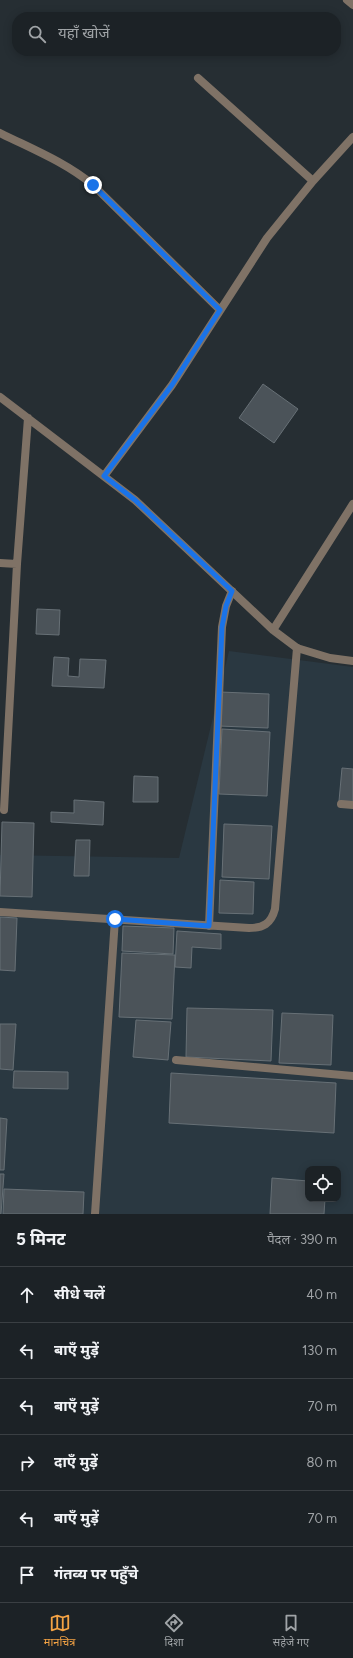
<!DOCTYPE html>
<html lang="hi">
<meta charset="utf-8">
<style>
body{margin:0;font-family:Figtree,"Noto Sans Devanagari",sans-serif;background:#252a2e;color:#f1f3f6}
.controls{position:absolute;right:12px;bottom:12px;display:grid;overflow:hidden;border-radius:8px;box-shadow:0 2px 10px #0003}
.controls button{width:36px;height:36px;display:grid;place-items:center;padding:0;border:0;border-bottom:1px solid #3a3f43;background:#1c2226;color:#f1f3f6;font:20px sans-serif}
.stop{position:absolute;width:12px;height:12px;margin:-9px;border:3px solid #1a73e8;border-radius:50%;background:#fff}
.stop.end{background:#1a73e8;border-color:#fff;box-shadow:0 1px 4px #0008}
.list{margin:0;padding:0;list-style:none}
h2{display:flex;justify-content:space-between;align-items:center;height:52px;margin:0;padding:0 16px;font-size:17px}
h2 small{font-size:13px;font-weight:400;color:#a0a4a7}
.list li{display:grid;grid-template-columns:26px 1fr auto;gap:12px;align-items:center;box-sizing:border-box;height:56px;padding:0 16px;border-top:1px solid #3a3f43}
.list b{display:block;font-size:15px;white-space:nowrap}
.list em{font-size:13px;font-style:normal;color:#a0a4a7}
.icon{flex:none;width:22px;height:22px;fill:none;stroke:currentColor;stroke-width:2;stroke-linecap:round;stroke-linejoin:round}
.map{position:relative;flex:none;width:353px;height:1214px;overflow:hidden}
.search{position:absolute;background:#1c2226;box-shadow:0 2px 10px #0003;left:12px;right:12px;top:12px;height:44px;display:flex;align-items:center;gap:10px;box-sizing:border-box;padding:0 14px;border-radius:16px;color:#a0a4a7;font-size:15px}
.sheet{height:388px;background:#1c2226}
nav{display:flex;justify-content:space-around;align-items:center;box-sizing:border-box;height:56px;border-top:1px solid #3a3f43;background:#1c2226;font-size:11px;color:#a0a4a7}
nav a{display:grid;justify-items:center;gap:2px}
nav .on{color:#f4a344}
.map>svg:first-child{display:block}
.built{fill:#2a3841;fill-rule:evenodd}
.building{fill:#4b5359;stroke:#677076}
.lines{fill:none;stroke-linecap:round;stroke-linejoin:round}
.service{stroke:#7f7266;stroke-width:8}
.minor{stroke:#7f7266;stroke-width:8}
.route{stroke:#1a73e8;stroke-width:5}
</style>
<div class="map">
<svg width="353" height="1214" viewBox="0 0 353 1214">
<rect width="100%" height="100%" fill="#262e33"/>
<path class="built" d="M 229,651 L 353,667 L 353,1214 L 0,1214 L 0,855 L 179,858 ZM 308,1169 L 338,1169 L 338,1199 L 308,1199 Z"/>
<path class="building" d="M 263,384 L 298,409 L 274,443 L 239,418 Z
M 37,609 L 60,610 L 59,635 L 36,634 Z
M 54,657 L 69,658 L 68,676 L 79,677 L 80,659 L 106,660 L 104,688 L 52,686 Z
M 220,692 L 269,694 L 268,728 L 219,726 Z
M 222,729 L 270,732 L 267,796 L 219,794 Z
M 342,768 L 353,769 L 353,802 L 339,801 Z
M 134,776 L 158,777 L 158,802 L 133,802 Z
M 74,800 L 104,802 L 103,825 L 51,822 L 51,812 L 74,813 Z
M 2,822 L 34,823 L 32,897 L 0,896 Z
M 224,824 L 272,826 L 269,879 L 222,877 Z
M 76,840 L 90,840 L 89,876 L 74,876 Z
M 220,880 L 254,882 L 253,914 L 219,913 Z
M 0,917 L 17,918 L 15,971 L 0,970 Z
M 123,926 L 174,928 L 173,954 L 122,951 Z
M 177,931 L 221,934 L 221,949 L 192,947 L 191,968 L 175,967 Z
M 122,953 L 175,955 L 172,1019 L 119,1017 Z
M 187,1008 L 273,1010 L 271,1061 L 186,1057 Z
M 282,1013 L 333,1015 L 331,1065 L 279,1063 Z
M 136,1020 L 171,1022 L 168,1060 L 133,1057 Z
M 0,1024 L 16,1024 L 13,1070 L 0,1069 Z
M 14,1071 L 68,1072 L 68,1089 L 13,1088 Z
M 171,1073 L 336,1083 L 334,1133 L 169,1123 Z
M 0,1118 L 7,1119 L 4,1170 L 0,1170 Z
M 0,1174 L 4,1174 L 1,1214 L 0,1214 Z
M 272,1178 L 308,1181 L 308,1199 L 325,1199 L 324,1214 L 270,1214 Z
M 4,1189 L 84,1192 L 83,1214 L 3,1214 Z"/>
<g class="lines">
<path class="service" d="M 341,804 L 353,805
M 0,912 L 249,928 C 263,928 271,924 275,909 L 297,648
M 209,926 L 222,627 L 226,606 L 232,591
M 176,1060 L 353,1076
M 95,1214 L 115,919"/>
<path class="minor" d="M 347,0 L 353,5
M 198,78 L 313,181
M 0,133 C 32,149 65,162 93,185 L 220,310
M 0,397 L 135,500 L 273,630 L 297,648 L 330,658 L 353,661
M 104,476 L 172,385 L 267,238 L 313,181 L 353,137
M 0,563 L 17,564
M 273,630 L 353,504
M 4,810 L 17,564 L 28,418"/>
</g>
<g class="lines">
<path class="route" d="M 93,185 L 220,310 L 172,385 L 104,476 L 135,500 L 232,591 L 226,606 L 222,627 L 209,926 L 115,919"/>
</g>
</svg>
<div class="controls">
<button><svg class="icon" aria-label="locate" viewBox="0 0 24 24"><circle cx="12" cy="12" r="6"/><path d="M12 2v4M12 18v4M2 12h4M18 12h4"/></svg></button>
</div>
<div class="stop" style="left:115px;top:919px"></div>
<div class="stop end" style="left:93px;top:185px"></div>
<div class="search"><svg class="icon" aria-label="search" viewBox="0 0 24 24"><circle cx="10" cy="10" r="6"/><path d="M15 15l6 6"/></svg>यहाँ खोजें</div>
</div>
<section class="sheet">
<h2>5 मिनट<small>पैदल · 390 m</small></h2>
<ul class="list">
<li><svg class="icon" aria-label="ahead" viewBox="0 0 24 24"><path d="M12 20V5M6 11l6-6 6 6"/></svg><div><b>सीधे चलें</b></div><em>40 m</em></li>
<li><svg class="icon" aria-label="left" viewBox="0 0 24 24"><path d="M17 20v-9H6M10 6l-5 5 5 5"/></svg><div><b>बाएँ मुड़ें</b></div><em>130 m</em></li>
<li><svg class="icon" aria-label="left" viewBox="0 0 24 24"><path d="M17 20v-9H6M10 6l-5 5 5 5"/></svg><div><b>बाएँ मुड़ें</b></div><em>70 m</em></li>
<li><svg class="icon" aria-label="right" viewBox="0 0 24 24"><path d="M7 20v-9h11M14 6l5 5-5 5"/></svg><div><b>दाएँ मुड़ें</b></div><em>80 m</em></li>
<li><svg class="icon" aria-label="left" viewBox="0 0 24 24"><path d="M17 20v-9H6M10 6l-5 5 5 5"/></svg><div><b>बाएँ मुड़ें</b></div><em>70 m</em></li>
<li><svg class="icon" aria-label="arrive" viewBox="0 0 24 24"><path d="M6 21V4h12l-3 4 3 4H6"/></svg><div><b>गंतव्य पर पहुँचे</b></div></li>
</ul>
</section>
<nav>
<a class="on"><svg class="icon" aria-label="map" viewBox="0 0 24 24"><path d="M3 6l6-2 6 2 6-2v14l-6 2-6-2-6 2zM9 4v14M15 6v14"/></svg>मानचित्र</a>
<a><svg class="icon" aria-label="directions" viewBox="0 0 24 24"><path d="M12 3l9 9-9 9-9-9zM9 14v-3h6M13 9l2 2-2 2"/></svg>दिशा</a>
<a><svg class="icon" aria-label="saved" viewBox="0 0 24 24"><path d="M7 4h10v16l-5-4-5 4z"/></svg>सहेजे गए</a>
</nav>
